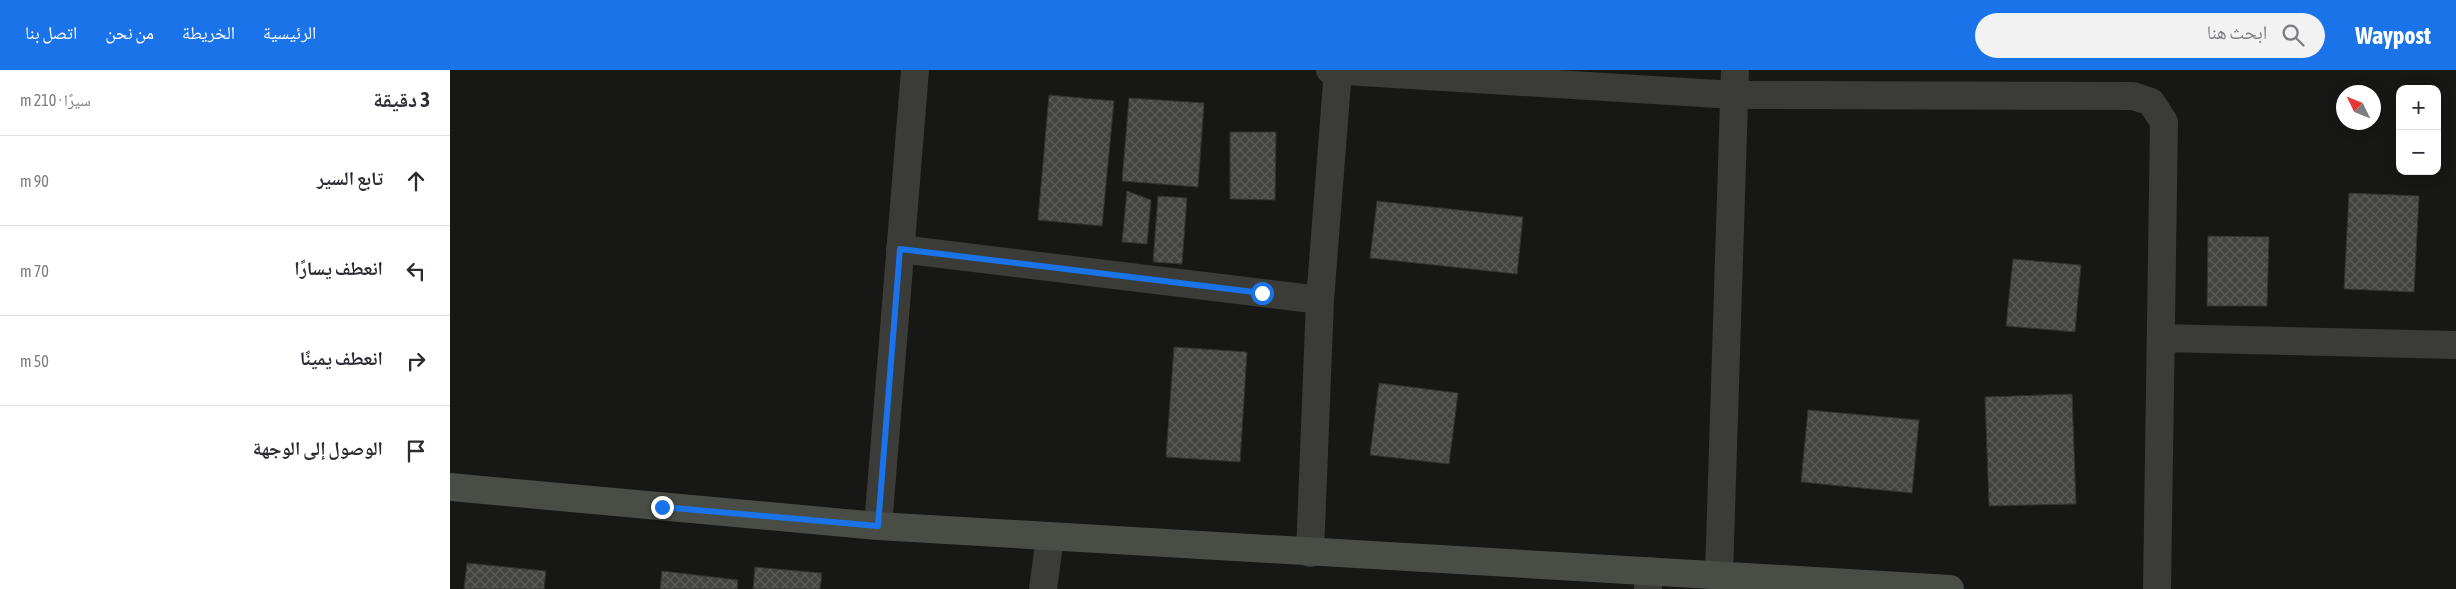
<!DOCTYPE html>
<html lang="ar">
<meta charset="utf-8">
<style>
body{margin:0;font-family:"Asap Condensed","Noto Naskh Arabic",sans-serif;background:#f2f2f3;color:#2b2b33;direction:rtl}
.controls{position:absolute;right:15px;top:15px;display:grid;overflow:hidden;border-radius:10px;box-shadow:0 2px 12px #0003}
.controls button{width:45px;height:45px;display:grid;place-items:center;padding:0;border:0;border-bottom:1px solid #e1e1e2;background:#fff;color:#2b2b33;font:25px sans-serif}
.compass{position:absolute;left:1886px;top:15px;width:45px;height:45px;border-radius:50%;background:#fff;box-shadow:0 2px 12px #0003;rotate:313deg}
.stop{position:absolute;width:15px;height:15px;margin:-11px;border:4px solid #1a73e8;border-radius:50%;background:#fff}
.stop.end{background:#1a73e8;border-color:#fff;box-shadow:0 1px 5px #0008}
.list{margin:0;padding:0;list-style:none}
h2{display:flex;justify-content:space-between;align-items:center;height:65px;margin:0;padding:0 20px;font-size:21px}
h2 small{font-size:16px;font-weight:400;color:#7c7c81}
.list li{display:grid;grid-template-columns:32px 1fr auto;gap:15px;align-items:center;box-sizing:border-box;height:90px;padding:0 20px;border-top:1px solid #e1e1e2}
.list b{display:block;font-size:19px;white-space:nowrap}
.list em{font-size:16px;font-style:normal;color:#7c7c81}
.icon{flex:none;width:28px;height:28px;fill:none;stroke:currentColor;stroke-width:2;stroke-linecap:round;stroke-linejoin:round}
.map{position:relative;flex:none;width:2006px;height:519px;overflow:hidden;direction:ltr}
header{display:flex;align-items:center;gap:30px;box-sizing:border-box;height:70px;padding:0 25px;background:#1a73e8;color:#fff}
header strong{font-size:24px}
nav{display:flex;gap:28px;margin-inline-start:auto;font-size:18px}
.search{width:350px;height:45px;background:#f2f2f3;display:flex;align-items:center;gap:12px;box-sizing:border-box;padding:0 18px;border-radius:28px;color:#7c7c81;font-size:19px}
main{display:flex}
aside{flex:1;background:#fff}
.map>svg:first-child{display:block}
.building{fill:url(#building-cross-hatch);stroke:#323330}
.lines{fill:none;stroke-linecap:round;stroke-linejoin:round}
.street{stroke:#3b3c37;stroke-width:28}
.secondary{stroke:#4a4c46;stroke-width:28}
.route{stroke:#1a73e8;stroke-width:6}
</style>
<header>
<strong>Waypost</strong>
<div class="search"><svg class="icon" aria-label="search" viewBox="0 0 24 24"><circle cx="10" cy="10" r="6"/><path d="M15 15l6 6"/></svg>ابحث هنا</div>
<nav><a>الرئيسية</a><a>الخريطة</a><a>من نحن</a><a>اتصل بنا</a></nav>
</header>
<main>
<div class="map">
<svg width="2006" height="519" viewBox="0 0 2006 519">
<defs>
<pattern id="building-cross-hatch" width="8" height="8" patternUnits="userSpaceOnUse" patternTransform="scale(1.25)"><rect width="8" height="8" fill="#434440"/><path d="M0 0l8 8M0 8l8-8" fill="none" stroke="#5c5d59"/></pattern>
</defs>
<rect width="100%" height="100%" fill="#171716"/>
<path class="building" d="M 599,25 L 664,31 L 652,156 L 588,150 Z
M 679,28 L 754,33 L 748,117 L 672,111 Z
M 780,62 L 826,62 L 825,130 L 780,129 Z
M 677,121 L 701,130 L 697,174 L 672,172 Z
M 1899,123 L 1969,126 L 1964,222 L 1894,219 Z
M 708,126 L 737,128 L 732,194 L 703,192 Z
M 927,131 L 1073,147 L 1067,204 L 920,188 Z
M 1758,166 L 1819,167 L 1817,236 L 1757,236 Z
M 1563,189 L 1631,195 L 1625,262 L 1556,256 Z
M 724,277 L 797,282 L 790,392 L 716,387 Z
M 929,313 L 1008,323 L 999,394 L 920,385 Z
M 1622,324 L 1626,434 L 1539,436 L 1535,327 Z
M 1358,340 L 1469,350 L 1462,423 L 1351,412 Z
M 17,493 L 96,501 L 94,519 L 14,519 Z
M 305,497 L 372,503 L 370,519 L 303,519 Z
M 212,501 L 288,510 L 287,519 L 210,519 Z"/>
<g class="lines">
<path class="street" d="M 880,0 L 1284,25 L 1683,26 L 1701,32 L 1714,52 L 1707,519
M 450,179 L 870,230
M 1711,268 L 2006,275
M 428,456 L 465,0
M 860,483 L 870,230 L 888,0
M 1269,504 L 1285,0
M 593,519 L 600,467
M 1198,519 L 1199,501"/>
<path class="secondary" d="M 0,417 L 428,456 L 1500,519"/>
</g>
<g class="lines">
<path class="route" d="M 212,437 L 428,456 L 450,179 L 812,223"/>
</g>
</svg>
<div class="controls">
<button>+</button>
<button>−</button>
</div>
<svg class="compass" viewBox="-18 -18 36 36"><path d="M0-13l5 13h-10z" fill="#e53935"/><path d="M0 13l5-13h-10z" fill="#7c7c81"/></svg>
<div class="stop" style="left:812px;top:223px"></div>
<div class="stop end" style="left:212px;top:437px"></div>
</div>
<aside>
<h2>3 دقيقة<small>سيرًا · 210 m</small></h2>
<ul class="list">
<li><svg class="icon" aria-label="ahead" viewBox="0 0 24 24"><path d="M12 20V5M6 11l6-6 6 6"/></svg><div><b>تابع السير</b></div><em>90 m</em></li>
<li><svg class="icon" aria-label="left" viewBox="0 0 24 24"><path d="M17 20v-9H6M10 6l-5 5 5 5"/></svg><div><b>انعطف يسارًا</b></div><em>70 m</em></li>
<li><svg class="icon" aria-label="right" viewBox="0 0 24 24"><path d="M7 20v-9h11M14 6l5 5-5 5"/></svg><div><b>انعطف يمينًا</b></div><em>50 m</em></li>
<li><svg class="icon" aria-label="arrive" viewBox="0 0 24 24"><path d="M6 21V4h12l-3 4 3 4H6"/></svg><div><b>الوصول إلى الوجهة</b></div></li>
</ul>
</aside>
</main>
